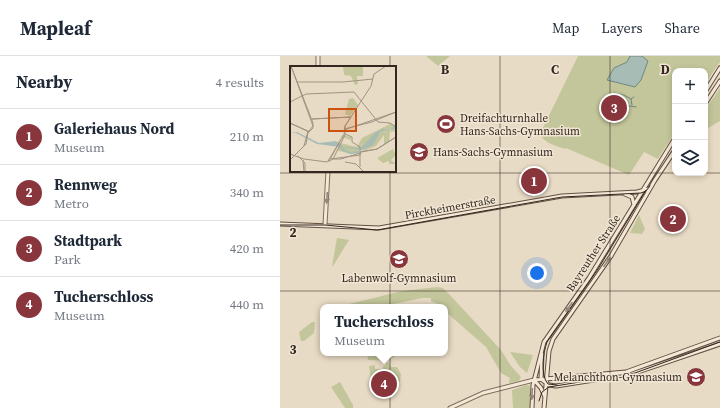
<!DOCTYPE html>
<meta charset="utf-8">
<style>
body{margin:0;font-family:"Source Serif 4",serif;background:#f2f2f3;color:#1f2937}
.controls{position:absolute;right:12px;top:12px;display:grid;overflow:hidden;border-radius:8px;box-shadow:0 2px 6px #0003}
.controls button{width:36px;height:36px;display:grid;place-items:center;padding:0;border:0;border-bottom:1px solid #e0e1e3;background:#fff;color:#1f2937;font:20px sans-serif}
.you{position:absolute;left:257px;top:217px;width:14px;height:14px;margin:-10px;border:3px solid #fff;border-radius:50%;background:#1a73e8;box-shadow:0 0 0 6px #1a73e833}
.badge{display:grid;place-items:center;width:26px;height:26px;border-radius:50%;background:#88353c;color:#fff;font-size:13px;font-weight:700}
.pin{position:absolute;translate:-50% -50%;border:2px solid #fff;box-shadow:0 1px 4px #0006}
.popup{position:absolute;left:40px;top:248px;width:128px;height:52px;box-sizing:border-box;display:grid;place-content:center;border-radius:8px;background:#fff;filter:drop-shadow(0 1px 3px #0005);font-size:13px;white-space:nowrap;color:#747a83}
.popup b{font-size:15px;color:#1f2937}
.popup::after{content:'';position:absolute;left:50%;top:100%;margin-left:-8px;border:8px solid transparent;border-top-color:#fff}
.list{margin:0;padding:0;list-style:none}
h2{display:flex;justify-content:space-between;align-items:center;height:52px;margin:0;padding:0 16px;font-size:17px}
h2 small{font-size:13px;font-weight:400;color:#747a83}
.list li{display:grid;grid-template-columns:26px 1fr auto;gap:12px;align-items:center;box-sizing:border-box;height:56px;padding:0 16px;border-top:1px solid #e0e1e3}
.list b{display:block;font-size:15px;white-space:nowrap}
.list p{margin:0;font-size:13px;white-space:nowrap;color:#747a83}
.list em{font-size:13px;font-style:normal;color:#747a83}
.icon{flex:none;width:22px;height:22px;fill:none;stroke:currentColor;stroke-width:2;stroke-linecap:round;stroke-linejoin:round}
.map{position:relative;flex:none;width:440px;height:352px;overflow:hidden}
header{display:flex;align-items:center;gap:24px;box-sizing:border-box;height:56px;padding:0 20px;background:#fff;border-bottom:1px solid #e0e1e3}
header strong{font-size:19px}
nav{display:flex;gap:22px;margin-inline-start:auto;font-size:14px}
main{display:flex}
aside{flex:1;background:#fff}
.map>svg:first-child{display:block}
.green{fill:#c3c59a}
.water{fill:#a6bcb4;stroke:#6e8980}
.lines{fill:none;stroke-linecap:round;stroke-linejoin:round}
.stream{stroke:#6e8980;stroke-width:1}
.tertiary-casing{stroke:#816e5d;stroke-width:5}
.secondary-casing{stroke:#634f41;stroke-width:5}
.tertiary{stroke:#f4e9d7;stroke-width:3}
.secondary{stroke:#f4e9d7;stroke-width:3}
.tram{stroke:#33271f;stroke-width:1}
.oneway{fill:#94887b}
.grid{fill:none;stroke:#33271f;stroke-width:1;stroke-opacity:0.55}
.labels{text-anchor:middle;stroke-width:3;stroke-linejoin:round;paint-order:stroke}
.poi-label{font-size:11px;fill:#33271f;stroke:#f1e6d4;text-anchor:start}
.street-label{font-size:11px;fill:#33271f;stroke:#f1e6d4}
.inset-river{fill:none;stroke:#a6bcb4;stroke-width:2}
.inset-road{fill:none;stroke:#a09383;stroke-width:1}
.view{fill:#cd520f;fill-opacity:0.15;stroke:#cd520f;stroke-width:2}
.inset-edge{fill:none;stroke:#33271f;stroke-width:2}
.grid-label{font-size:13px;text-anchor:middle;font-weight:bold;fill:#33271f;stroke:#f1e6d4;stroke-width:3;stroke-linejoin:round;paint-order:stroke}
</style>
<header>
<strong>Mapleaf</strong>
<nav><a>Map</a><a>Layers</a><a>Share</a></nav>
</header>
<main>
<aside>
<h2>Nearby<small>4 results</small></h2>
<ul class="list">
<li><span class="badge">1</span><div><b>Galeriehaus Nord</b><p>Museum</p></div><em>210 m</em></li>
<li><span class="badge">2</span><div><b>Rennweg</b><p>Metro</p></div><em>340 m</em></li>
<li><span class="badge">3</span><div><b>Stadtpark</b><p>Park</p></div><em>420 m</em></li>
<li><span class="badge">4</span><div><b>Tucherschloss</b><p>Museum</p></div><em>440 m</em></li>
</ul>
</aside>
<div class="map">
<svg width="440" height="352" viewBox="0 0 440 352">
<rect width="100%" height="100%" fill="#e8dbc5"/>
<path class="green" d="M 146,0 L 170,0 L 158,10 Z
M 298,0 L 440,0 L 440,6 L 425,28 L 425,15 L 395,15 L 395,76 L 378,103 L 364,96 L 349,119 L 286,92 L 285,93 C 276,90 264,87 260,78 Z
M 440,32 L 440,65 L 425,74 L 425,54 Z
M 359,159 L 365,173 L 362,178 L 350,177 Z
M 57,182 L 69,184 L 53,210 L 52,210 Z
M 157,231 L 163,232 L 168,237 L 221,294 L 231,310 L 241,321 L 239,325 L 229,327 L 230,322 L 221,317 L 206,291 L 167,257 L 165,251 L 151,245 L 151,242 L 142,242 L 100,251 L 57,251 L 122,235 Z
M 32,266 L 35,266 L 34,277 L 24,285 L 21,285 L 19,276 Z
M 230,296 L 253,299 L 247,317 L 240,311 Z
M 87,297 L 117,297 C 111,307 99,304 88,304 Z
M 106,307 L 109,307 L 111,311 L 117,311 L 121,318 L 120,326 L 95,322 L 95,332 L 92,332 L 89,310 L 95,309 L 95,313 L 103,313 L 103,310 L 106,309 Z
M 60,326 L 73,349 L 73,352 L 65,352 L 51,331 Z
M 247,329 L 250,330 L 250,352 L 233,352 L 232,334 Z"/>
<path class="water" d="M 350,0 L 362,0 L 368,5 L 361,24 L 355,31 L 327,24 L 334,12 L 347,6 Z"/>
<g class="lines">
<path class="stream" d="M 343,39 L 334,37 L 343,49 L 356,51
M 344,39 L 351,43 L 352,49
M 351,43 L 354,41"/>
<g class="tertiary-casing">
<path id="tertiary" d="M 38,0 L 38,11
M 45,169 L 48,115
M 170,352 L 203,337 L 254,324"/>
</g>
<g class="secondary-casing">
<path id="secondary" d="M 425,36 L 440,12
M 425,48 L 440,25
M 345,138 L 352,141 L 354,149
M 0,168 L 99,172 L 282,140 L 357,136 L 369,133
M 262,298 L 261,323 L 269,329 L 276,330 L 352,318 L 440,288
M 254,324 L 346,316 L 440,282
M 254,324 L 261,332 L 265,341
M 252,352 L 253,329 L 264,286 L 309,222 L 395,82
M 264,352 L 269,295 L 273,283 L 331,200 L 375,124 L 395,94"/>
</g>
<use href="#tertiary" class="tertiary"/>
<use href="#secondary" class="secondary"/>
<path class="tram" d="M 0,169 L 45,169 L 97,174 L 282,141 L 361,137 L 366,135 L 370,130
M 277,329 L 268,328 C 260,319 263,297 267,286 L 318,213 L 366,134
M 259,345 L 262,336 L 269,331 L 355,317 L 440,286"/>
</g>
<defs><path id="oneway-solid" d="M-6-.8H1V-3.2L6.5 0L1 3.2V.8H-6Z"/></defs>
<g class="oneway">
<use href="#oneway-solid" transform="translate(47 142) rotate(93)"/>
<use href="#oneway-solid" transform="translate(327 206) rotate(-55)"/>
<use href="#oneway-solid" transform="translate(289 251) rotate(125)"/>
<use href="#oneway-solid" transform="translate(252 338) rotate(93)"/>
</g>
<path class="grid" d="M 110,0 L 110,11M 220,0 L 220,352M 330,0 L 330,352M 110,115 L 110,352M 0,117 L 440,117M 0,235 L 440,235"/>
<defs>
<g id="stadium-disc" transform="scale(1)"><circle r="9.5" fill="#88353c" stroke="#f1e6d4"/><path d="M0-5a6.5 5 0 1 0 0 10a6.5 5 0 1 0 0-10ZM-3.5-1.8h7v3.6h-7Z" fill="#fff"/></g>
<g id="school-disc" transform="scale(1)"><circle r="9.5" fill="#88353c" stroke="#f1e6d4"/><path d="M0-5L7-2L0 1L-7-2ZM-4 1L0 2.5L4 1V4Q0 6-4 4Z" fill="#fff"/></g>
</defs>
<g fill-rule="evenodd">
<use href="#stadium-disc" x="166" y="68"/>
<use href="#school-disc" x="139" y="96"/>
<use href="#school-disc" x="119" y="203"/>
<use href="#school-disc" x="416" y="321"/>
</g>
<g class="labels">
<g class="poi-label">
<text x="180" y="66">Dreifachturnhalle<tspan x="180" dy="13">Hans-Sachs-Gymnasium</tspan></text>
<text x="153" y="100">Hans-Sachs-Gymnasium</text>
<text x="119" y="226" text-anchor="middle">Labenwolf-Gymnasium</text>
<text x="402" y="325" text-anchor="end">Melanchthon-Gymnasium</text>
</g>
<g class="street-label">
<text transform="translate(170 151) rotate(-10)" y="4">Pirckheimerstraße</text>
<text transform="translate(313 197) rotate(-57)" y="4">Bayreuther Straße</text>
</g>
</g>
<g transform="translate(10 10)">
<rect width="106" height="106" fill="#e8dbc5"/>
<path d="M 53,0 L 73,0 L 73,10 L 67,10 L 68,18 L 65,19 L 61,10 L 54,9 ZM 63,32 L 68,39 L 60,50 L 55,48 L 59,33 ZM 97,57 L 90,58 L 97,57 L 101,57 L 104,60 L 99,65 L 106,63 L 106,65 L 100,66 L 99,75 L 94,79 L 94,69 L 86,80 L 71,86 L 90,66 L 98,65 L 96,63 L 86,66 L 69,86 L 60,88 L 46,84 L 49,82 L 46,80 L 52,69 L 61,71 L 61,74 L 52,71 L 48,79 L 50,77 L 67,81 L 72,72 L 100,58 ZM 103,83 L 106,89 L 101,94 L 106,98 L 99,98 L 99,95 L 93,97 L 87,92 Z" fill="#c3c59a"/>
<path d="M 106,57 L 106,63 L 90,66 L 83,79 L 72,84 L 27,78 L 6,67 L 0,67 L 7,66 L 29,77 L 46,75 L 54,81 L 71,82 L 86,66 L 93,63 L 100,64 Z" fill="#a6bcb4"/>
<path class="inset-river" d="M 50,82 L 60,87 L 69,86"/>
<path class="inset-road" d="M 1,0 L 23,57 L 23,62 L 18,67M 7,16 L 53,16 L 83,13M 0,36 L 16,28 L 64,26 L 88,56 L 100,57 L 106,61M 22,53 L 61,51M 22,53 L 61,51M 0,57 L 19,66M 0,57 L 18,65 L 14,80M 54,63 L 82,56 L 106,46M 54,64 L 106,46M 55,68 L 62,71 L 62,76 L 70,81 L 70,101M 70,86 L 87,83 L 106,71M 0,88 L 14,93 L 37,96 L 43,93 L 55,69 L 55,60 L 81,20 L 84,8 L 96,0M 8,90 L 15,97 L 15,106M 41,93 L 70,89 L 71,86 L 87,83 L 106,71M 42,93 L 51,93 L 70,87M 0,94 L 16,78 L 18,66 L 23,60 L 1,0M 13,94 L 14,106M 38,95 L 54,69 L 55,60 L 61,51M 39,95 L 49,77M 55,96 L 66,98 L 74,106M 64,106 L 84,106"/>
<path class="view" d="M 39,43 L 66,43 L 66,65 L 39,65 Z"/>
<rect width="106" height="106" class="inset-edge"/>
</g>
<g class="grid-label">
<text x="165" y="18">B</text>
<text x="275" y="18">C</text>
<text x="385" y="18">D</text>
<text x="13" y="181">2</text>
<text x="13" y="298">3</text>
</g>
</svg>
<div class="controls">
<button>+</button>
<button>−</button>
<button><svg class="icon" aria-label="layers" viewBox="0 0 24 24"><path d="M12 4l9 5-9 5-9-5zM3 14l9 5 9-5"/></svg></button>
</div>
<div class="you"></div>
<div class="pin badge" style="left:254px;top:125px">1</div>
<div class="pin badge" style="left:393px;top:163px">2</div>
<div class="pin badge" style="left:334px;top:52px">3</div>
<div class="pin badge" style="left:104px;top:328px">4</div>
<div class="popup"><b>Tucherschloss</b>Museum</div>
</div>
</main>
